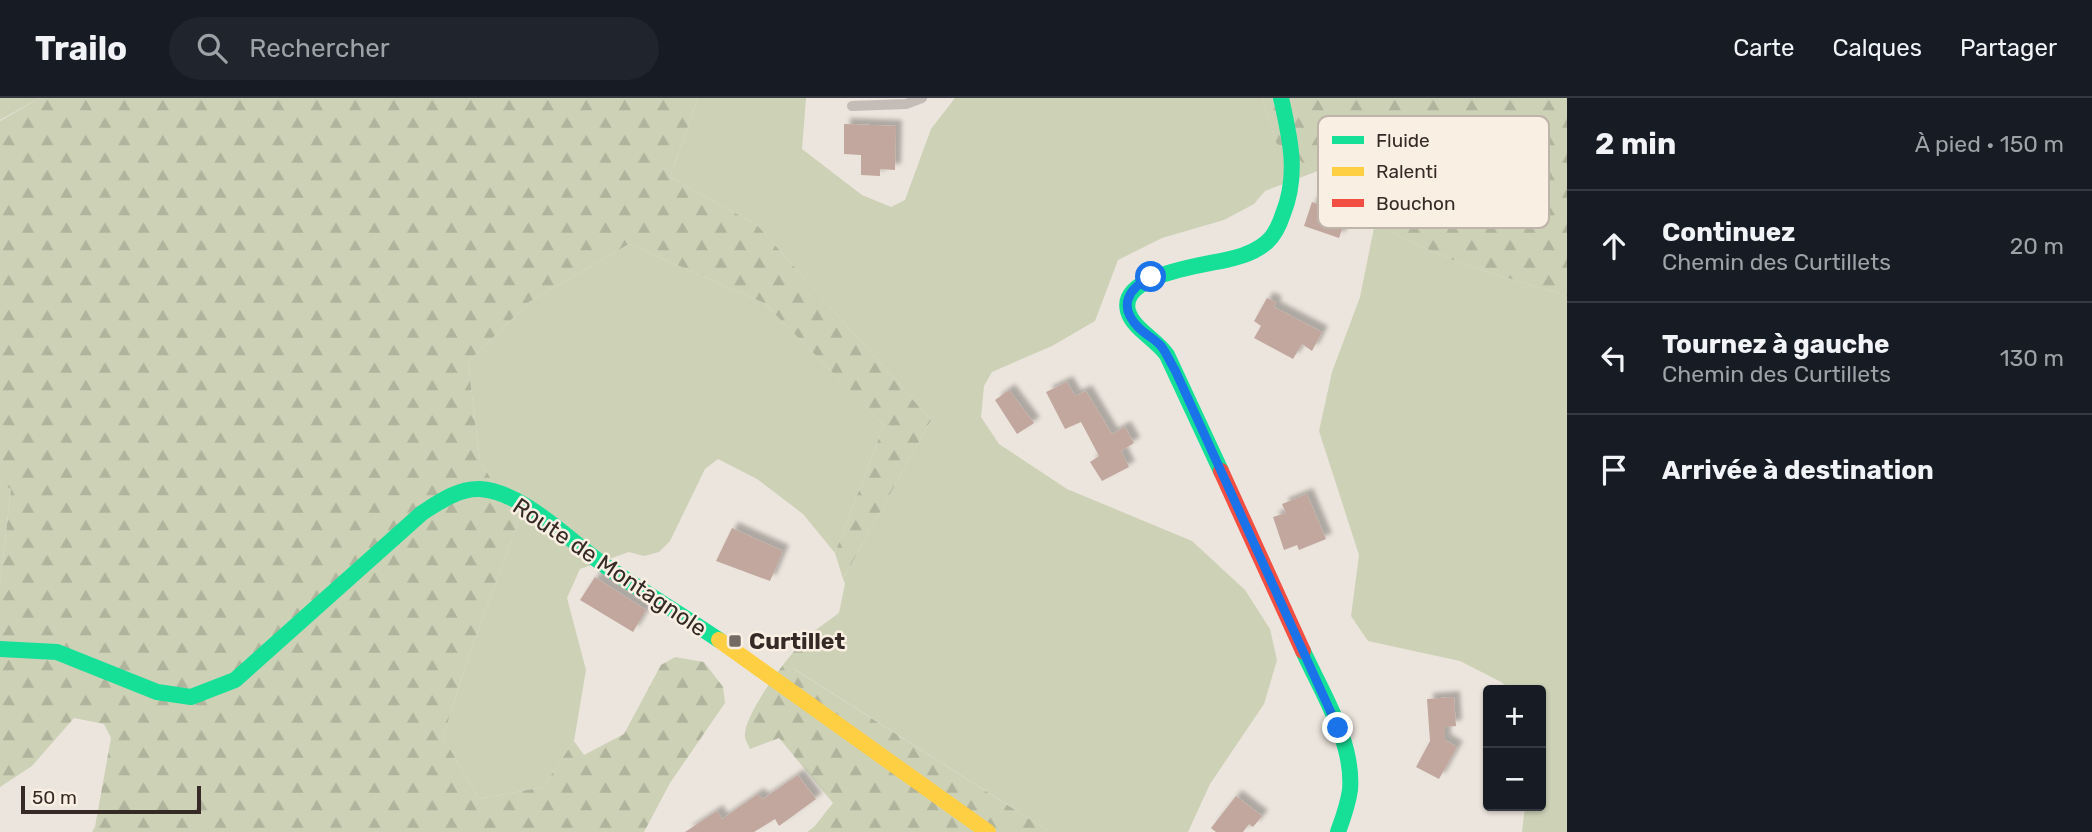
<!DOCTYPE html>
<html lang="fr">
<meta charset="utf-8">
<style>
body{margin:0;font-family:Rubik,sans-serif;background:#20242c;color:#f1f3f6}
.controls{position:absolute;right:21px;bottom:21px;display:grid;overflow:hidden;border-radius:7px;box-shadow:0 2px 5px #0004}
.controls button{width:63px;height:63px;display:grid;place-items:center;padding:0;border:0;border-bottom:2px solid #363941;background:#171b24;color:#f1f3f6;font:35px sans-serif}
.scale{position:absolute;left:21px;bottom:18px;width:180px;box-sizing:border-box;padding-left:7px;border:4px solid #352a25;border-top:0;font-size:19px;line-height:24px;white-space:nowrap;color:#352a25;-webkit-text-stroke:5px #faefe3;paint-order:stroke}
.stop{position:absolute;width:21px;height:21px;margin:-16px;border:5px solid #1a73e8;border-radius:50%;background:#fff}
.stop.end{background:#1a73e8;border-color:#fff;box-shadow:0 2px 7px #0008}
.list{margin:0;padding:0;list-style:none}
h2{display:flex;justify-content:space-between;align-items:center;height:91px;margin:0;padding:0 28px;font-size:30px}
h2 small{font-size:23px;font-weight:400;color:#9ea1a6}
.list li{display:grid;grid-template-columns:46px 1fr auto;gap:21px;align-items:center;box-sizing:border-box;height:112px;padding:0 28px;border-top:2px solid #363941}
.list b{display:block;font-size:26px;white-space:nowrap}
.list p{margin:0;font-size:23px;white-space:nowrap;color:#9ea1a6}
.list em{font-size:23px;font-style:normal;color:#9ea1a6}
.icon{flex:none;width:38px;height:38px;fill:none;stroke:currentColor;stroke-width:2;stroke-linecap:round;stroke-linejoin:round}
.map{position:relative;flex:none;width:1567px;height:734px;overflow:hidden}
header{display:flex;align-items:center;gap:42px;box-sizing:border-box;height:98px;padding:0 35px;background:#171b24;border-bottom:2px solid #363941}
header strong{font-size:33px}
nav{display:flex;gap:38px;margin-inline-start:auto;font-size:24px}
.search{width:490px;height:63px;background:#20242c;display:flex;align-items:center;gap:18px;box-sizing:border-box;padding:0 24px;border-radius:38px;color:#9ea1a6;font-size:26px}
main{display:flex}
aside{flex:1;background:#171b24}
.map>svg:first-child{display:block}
.grass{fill:#cdd1b6}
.forest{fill:url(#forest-firs)}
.building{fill:#c1a79d;filter:url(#shadow)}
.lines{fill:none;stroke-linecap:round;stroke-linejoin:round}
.lane{stroke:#c4bcb6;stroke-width:10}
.fast{stroke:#16e098;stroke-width:16}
.slow{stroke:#ffcf43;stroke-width:16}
.jam{stroke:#f24e42;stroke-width:16}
.route{stroke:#1a73e8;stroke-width:9}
.poi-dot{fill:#756b65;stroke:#faefe3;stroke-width:2.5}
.labels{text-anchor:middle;stroke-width:5;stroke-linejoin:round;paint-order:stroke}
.street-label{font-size:23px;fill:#352a25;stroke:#faefe3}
.poi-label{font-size:23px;font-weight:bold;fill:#352a25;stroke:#faefe3;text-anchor:start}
.key{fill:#faefe3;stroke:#bfb4aa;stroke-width:2}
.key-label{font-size:19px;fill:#352a25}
</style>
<header>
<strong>Trailo</strong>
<div class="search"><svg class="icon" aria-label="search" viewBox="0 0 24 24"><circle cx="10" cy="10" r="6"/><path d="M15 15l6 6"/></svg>Rechercher</div>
<nav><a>Carte</a><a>Calques</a><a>Partager</a></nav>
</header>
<main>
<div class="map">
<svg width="1567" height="734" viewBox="0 0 1567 734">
<defs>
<pattern id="forest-firs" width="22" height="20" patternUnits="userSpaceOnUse" patternTransform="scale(1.75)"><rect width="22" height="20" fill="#cdd1b6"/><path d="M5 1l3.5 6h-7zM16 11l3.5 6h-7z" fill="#b1b49c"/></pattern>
<filter id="shadow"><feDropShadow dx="6" dy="-6" stdDeviation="2" flood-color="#0004"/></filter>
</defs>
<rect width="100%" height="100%" fill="#ece5dd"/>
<path class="grass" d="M 0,0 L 40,0 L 0,22 Z
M 698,0 L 806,0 L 802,51 L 862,97 L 891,109 L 905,102 L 931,31 L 955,0 L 1262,0 L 1276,45 L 1315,74 L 1265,93 L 1254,106 L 1224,122 L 1162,140 L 1118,162 L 1095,223 L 1052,248 L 992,274 L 984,288 L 981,319 L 999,346 L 1067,391 L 1192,443 L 1245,492 L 1270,531 L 1277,562 L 1264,606 L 1210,686 L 1188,734 L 1050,734 L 793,570 L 813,534 L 839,515 L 845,486 L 843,481 L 931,322 L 757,127 L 670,79 Z
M 1373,119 L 1400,139 L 1462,166 L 1567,198 L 1567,734 L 1522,734 L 1525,708 L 1541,708 L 1541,592 L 1511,592 L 1501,584 L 1460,563 L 1368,543 L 1351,518 L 1359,457 L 1319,333 L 1332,274 L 1360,199 L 1375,125 Z
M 629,146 L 764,205 L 884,327 L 835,455 L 803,416 L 757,381 L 718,361 L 705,371 L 670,443 L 659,454 L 644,458 L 629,454 L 580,471 L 567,500 L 586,572 L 574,643 L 543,689 L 479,701 L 443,639 L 468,560 L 518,425 L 480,363 L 468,264 L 529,204 Z
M 0,384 L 11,390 L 0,487 Z"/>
<path class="forest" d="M 40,0 L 698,0 L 670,79 L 757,127 L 931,322 L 843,481 L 835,455 L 884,327 L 764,205 L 629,146 L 529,204 L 468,264 L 480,363 L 518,425 L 468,560 L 443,639 L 479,701 L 543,689 L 574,643 L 584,657 L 624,636 L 661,567 L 675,559 L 704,564 L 723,589 L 725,605 L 670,685 L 644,734 L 92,734 L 95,729 L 111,640 L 104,626 L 74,620 L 32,668 L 0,689 L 0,487 L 11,391 L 0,384 L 0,23 Z
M 1262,0 L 1567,0 L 1567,198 L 1462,166 L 1400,139 L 1373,119 L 1366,96 L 1331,68 L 1315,74 L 1276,45 Z
M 813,534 L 794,571 L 1050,734 L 807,734 L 814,729 L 833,705 L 779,640 L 750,651 C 748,646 744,640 745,635 C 747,611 794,549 813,534 Z"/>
<path class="building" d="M 844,26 L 896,28 L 895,72 L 880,71 L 880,78 L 861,77 L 861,57 L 844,56 Z
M 1312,104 L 1347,117 L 1339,140 L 1304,128 Z
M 1267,200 L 1276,204 L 1274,209 L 1322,234 L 1312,253 L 1302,246 L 1293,261 L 1254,240 L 1261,228 L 1254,223 Z
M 1067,284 L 1075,298 L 1086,293 L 1112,336 L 1125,329 L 1134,345 L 1121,353 L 1129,369 L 1102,383 L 1090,364 L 1099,358 L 1081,324 L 1065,331 L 1046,294 Z
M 1009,292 L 1034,325 L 1017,336 L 995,302 Z
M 1307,396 L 1326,441 L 1299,452 L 1297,447 L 1284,452 L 1273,419 L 1286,415 L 1282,406 Z
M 732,430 L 783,453 L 770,483 L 716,463 Z
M 595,479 L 646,512 L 633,534 L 580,502 Z
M 1454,599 L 1456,628 L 1445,629 L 1445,642 L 1457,649 L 1439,681 L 1416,669 L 1430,643 L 1427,601 Z
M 798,677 L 816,701 L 779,728 L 775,721 L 754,734 L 685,734 L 717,713 L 722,721 L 758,696 L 763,701 Z
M 1236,698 L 1262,718 L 1253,729 L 1249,726 L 1243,734 L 1216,734 L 1211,730 Z"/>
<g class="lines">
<path class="lane" d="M 852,8 L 906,6 L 922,0"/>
<path class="fast" d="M 1221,373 L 1167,257 C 1156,241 1133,231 1128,213 C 1118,175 1210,167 1234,160 C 1246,157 1258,152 1267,144 C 1275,137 1280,125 1283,116 C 1299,76 1290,40 1281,0
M 0,551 L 57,554 L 157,594 L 191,599 L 235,582 L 422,415 C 439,404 459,390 480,391 C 525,394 571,445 607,469 C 643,494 682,517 719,542
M 1303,553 C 1322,595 1354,644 1350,692 C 1348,707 1343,720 1338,734"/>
<path class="slow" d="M 719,542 L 988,734"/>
<path class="jam" d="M 1221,373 L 1303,553"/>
</g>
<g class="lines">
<path class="route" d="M 1151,179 C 1127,191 1118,209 1139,230 C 1146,237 1155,241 1161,248 C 1166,254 1170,264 1175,272 L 1338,630"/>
</g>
<rect class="poi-dot" x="728" y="536" width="14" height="14" rx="3.5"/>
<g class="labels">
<g class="street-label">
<text transform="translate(610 469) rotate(34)" y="8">Route de Montagnole</text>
</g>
<g class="poi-label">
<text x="749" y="551">Curtillet</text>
</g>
</g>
<rect x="1318" y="18" width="231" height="112" rx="10" class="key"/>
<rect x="1332" y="38" width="32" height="8" fill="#16e098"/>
<rect x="1332" y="69" width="32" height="9" fill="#ffcf43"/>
<rect x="1332" y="101" width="32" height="8" fill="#f24e42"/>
<g class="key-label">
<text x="1376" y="49">Fluide</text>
<text x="1376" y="80">Ralenti</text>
<text x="1376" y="112">Bouchon</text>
</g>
</svg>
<div class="controls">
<button>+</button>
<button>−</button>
</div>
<div class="scale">50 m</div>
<div class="stop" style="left:1151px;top:179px"></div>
<div class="stop end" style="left:1338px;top:630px"></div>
</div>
<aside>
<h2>2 min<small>À pied · 150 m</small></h2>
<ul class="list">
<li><svg class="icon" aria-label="ahead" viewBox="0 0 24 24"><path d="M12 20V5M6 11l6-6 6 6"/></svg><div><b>Continuez</b><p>Chemin des Curtillets</p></div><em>20 m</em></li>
<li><svg class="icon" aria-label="left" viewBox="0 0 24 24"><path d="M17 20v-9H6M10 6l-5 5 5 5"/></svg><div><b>Tournez à gauche</b><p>Chemin des Curtillets</p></div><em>130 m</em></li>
<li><svg class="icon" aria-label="arrive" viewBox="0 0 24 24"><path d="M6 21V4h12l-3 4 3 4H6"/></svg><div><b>Arrivée à destination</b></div></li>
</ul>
</aside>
</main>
